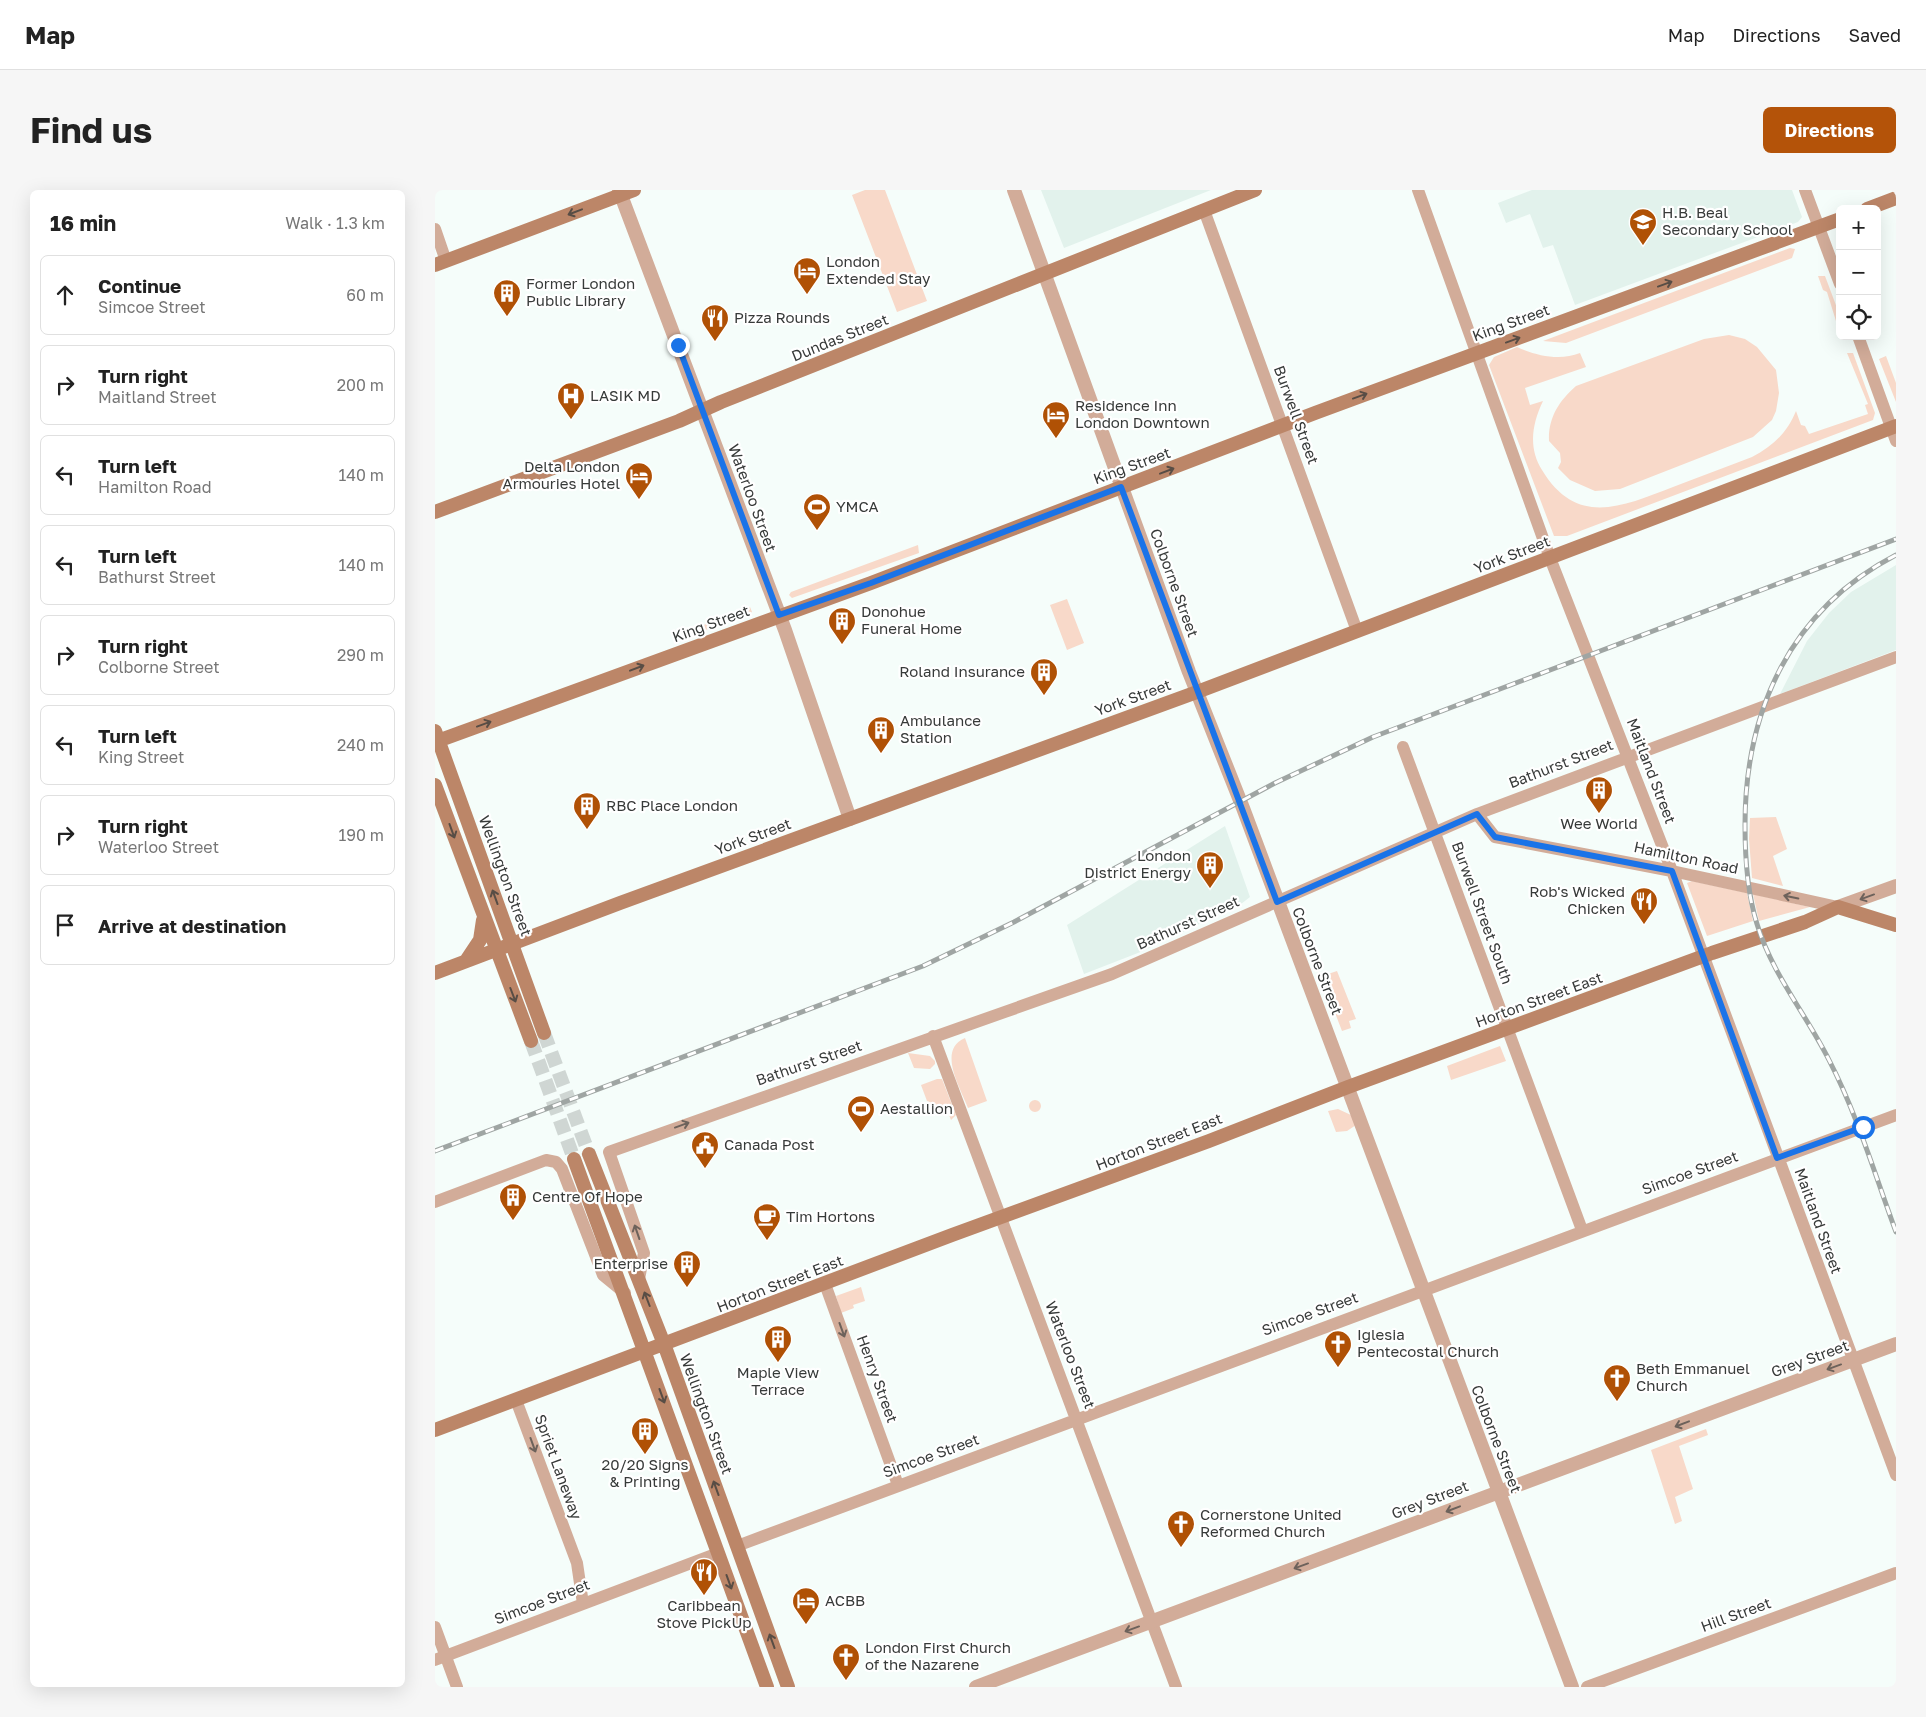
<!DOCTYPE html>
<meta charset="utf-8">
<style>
body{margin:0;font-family:"Golos Text",sans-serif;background:#f6f6f6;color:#222}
.controls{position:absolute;right:15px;top:15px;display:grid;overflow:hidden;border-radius:8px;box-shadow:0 5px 20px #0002}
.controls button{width:45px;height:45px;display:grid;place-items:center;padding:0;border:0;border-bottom:1px solid #e0e0e0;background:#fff;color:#222;font:25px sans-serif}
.stop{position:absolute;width:15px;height:15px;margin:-11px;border:4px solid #1a73e8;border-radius:50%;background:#fff}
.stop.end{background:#1a73e8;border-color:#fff;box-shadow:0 1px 5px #0008}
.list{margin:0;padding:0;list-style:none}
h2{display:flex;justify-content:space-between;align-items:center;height:65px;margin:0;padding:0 20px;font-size:21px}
h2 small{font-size:16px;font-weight:400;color:#767676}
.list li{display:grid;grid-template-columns:32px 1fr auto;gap:15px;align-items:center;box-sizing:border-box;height:80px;margin:0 10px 10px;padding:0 10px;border:1px solid #e0e0e0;border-radius:8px}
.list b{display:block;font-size:19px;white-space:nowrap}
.list p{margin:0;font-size:16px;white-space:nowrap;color:#767676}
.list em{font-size:16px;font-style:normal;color:#767676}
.icon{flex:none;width:28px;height:28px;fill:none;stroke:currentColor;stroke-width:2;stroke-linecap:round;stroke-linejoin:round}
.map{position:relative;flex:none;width:1461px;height:1497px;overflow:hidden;border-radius:8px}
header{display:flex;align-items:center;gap:30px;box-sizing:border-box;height:70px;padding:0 25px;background:#fff;border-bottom:1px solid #e0e0e0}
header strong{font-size:24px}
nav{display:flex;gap:28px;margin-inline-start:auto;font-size:18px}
.intro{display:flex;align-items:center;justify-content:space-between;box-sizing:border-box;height:120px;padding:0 30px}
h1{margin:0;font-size:35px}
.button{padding:12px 22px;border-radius:8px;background:#b45309;color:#fff;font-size:18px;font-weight:700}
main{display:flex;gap:30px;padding:0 30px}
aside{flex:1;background:#fff;border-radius:8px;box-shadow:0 5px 20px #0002}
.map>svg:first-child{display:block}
.built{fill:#e2f2ec}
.green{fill:#f8d9c9}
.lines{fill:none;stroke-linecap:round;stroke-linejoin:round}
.secondary-tunnel{stroke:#cfd6d3;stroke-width:14;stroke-dasharray:14 7;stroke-linecap:butt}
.minor{stroke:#d2ac99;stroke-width:12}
.tertiary{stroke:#d2ac99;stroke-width:14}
.secondary{stroke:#bc8668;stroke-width:14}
.rail-casing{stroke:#9fa5a3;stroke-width:5}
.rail{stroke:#fff;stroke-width:3;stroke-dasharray:9;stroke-linecap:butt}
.oneway{stroke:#584d45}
.oneway2{stroke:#6d625b}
.route{stroke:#1a73e8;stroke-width:6}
.labels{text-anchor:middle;stroke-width:4.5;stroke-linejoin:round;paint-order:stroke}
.poi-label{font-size:15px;fill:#373a39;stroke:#fff;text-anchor:start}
.street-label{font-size:15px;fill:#373a39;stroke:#fff}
</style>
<header>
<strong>Map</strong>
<nav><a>Map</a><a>Directions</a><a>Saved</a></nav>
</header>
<div class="intro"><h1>Find us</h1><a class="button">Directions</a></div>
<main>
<aside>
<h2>16 min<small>Walk · 1.3 km</small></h2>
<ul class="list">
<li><svg class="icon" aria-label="ahead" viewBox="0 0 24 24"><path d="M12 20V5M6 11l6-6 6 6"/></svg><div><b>Continue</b><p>Simcoe Street</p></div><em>60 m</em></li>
<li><svg class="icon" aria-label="right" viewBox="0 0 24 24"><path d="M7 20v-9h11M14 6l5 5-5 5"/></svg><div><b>Turn right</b><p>Maitland Street</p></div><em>200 m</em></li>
<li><svg class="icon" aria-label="left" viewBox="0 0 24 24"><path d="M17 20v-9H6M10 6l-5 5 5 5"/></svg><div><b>Turn left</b><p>Hamilton Road</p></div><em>140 m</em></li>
<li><svg class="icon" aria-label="left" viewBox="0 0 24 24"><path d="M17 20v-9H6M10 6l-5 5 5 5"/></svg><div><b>Turn left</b><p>Bathurst Street</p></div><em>140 m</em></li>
<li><svg class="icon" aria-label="right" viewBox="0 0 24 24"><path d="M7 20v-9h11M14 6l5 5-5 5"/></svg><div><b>Turn right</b><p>Colborne Street</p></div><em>290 m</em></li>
<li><svg class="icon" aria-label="left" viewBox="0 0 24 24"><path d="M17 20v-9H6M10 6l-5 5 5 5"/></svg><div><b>Turn left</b><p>King Street</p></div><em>240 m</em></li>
<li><svg class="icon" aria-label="right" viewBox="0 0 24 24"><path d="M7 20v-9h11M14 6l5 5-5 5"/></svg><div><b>Turn right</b><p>Waterloo Street</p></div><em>190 m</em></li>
<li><svg class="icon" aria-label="arrive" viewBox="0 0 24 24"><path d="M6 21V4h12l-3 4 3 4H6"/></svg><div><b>Arrive at destination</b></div></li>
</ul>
</aside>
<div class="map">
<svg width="1461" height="1497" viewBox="0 0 1461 1497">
<rect width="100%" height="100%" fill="#f5fdfa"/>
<path class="built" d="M 606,0 L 776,0 L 629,58 Z
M 1097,0 L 1357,0 L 1367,27 L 1363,32 L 1140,115 L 1118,55 L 1108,58 L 1095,24 L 1071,33 L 1063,13 Z
M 1461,375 L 1461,460 L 1345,504 L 1372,451 L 1394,423 L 1416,402 Z
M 790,636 L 815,707 L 806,714 L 708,761 L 649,784 L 632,735 Z"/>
<path class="green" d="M 430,0 L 450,0 L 492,111 L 462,122 L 417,5 Z
M 1355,58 L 1360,59 L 1357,68 L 1131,153 L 1108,151 Z
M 1383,86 L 1390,86 L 1405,126 L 1405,144 L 1392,102 L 1388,100 Z
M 1294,145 L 1310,149 L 1322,157 L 1341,180 L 1344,203 L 1341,221 L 1337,230 L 1318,247 L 1185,299 L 1160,301 L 1135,290 L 1123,278 L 1126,272 L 1125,263 L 1114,251 C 1113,228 1124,211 1141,196 L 1269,149 Z
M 1082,157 C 1102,166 1125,171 1145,163 L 1151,177 L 1090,198 L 1095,215 L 1108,211 C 1097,234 1093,258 1107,280 C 1142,338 1188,316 1238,297 C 1264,287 1291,277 1317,267 C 1338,256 1352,243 1361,221 L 1366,235 L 1370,236 L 1374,244 L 1433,224 L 1430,215 L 1433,214 L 1412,163 L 1418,163 L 1440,223 L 1438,230 L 1132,346 L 1119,346 L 1054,175 L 1059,167 Z
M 1451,166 L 1461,193 L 1461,212 L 1444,169 Z
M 483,355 L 484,363 L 357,408 L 354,405 L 356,402 Z
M 632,409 L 649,453 L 632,460 L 615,415 Z
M 315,417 L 317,422 L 312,425 L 262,443 L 256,440 Z
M 1341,627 L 1352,659 L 1338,666 L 1348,696 L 1317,688 L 1314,649 L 1315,628 Z
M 1257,691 L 1312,703 L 1318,731 L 1272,746 L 1252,693 Z
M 1318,704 L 1375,717 L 1324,731 Z
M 902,781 L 921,829 L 914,831 L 916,838 L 907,841 L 887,789 L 890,785 Z
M 530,848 L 552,911 L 533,918 C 525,897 502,860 530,848 Z
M 1065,856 L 1071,871 L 1016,890 L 1012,876 Z
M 473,863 L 495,866 L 500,871 L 500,874 L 495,879 L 479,878 Z
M 502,889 L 507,889 L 521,925 L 516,930 L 512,920 L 501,924 L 497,913 L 492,911 L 486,895 Z
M594 916a6 6 0 1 1 12 0a6 6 0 1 1-12 0Z
M 903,919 L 916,925 L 921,935 L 912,941 L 901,942 L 893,921 Z
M 426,1097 L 430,1111 L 418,1115 L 419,1118 L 406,1123 L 401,1106 Z
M 1271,1239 L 1273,1245 L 1244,1256 L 1258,1299 L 1240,1307 L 1247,1331 L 1240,1334 L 1216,1260 Z"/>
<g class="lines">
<path class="secondary-tunnel" d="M 109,843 L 154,964
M 96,851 L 139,969"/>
<path class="minor" d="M 983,0 L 1115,368 L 1237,681 L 1461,1285
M 1370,0 L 1405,94
M 769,20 L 922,441
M 0,39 L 11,71
M 1423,146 L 1461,251
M 968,557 L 1147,1040
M 1042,624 L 1060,647 L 1237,681 L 1403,717
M 498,846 L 741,1497
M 0,1012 L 111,970 L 121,972 L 127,979 L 168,1085 L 190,1103
M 204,1089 L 209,1063 L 174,962 L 677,784 L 1042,624 L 1461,467
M 390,1094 L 463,1295
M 81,1210 L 142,1373 L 148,1414
M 302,1356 L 1461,925
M 0,1437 L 22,1497
M 0,1470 L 283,1363
M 1152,1497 L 1461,1383"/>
<path class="tertiary" d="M 184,0 L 350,440 L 415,629
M 579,0 L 754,482 L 808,618 L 1137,1497
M 1403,717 L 1461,696
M 541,1497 L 1461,1154"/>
<path class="secondary" d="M 1432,19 L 1461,8
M 0,75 L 199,0
M 0,322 L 244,231 L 286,212 L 820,0
M 0,541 L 109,843
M 0,552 L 436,393 L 880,223 L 1405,29
M 0,595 L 96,851
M 31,771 L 45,750 L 48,730
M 0,783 L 185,713 L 762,502 L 1461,236
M 154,964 L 229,1154 L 353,1497
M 139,969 L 332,1497
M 0,1240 L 517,1045 L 774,951 L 913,897 L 1277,763 L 1370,732 L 1403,717 L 1461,735"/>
<g class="rail-casing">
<path id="rail" d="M 1461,365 C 1355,420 1310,521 1310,635 C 1310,669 1312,702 1322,734 C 1337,784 1371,824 1394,870 C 1422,924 1440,985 1461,1042
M 0,961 L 488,776 L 579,732 L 840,593 L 938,547 L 1461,349"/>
</g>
<use href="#rail" class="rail"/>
</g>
<defs><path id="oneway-shaft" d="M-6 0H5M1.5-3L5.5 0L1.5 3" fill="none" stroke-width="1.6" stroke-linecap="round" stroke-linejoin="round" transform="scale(1.25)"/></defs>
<g class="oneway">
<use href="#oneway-shaft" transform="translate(140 22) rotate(159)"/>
<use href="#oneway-shaft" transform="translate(1230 94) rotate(-20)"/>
<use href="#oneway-shaft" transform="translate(1078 150) rotate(-20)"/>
<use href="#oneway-shaft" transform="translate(925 206) rotate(-20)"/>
<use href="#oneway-shaft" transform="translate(732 281) rotate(-21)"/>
<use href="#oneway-shaft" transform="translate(202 478) rotate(-21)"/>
<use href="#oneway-shaft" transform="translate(49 534) rotate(-20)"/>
<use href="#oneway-shaft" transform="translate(17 641) rotate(70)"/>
<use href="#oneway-shaft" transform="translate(60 707) rotate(-110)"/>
<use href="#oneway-shaft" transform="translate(78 805) rotate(69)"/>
<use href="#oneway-shaft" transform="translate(212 1109) rotate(-111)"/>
<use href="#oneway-shaft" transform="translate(227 1206) rotate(70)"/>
<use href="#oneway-shaft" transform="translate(281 1298) rotate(-110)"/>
<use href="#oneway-shaft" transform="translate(294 1392) rotate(70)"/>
<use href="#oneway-shaft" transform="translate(337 1451) rotate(-110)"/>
</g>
<g class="oneway2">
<use href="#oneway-shaft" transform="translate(1356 707) rotate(-168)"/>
<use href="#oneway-shaft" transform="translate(1432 707) rotate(160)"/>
<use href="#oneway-shaft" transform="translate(247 935) rotate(-20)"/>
<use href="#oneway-shaft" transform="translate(202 1042) rotate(-109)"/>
<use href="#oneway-shaft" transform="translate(407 1140) rotate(70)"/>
<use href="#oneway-shaft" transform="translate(1399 1177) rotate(160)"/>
<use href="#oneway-shaft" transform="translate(1247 1234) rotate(159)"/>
<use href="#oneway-shaft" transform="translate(98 1255) rotate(70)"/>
<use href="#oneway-shaft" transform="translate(1018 1319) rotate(159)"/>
<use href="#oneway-shaft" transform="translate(866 1376) rotate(160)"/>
<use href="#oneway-shaft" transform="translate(697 1439) rotate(160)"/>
</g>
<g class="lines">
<path class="route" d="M 243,155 L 344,425 L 436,393 L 686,297 L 842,712 L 1042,624 L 1060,647 L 1237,681 L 1342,968 L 1428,937"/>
</g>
<defs>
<g id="school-pin" transform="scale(1.4375)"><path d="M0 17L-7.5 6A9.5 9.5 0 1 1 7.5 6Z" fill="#b05105" stroke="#fff"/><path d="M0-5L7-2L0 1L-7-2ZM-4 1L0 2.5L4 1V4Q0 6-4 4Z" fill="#fff"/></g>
<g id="hotel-pin" transform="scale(1.4375)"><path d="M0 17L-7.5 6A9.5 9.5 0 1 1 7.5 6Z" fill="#b05105" stroke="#fff"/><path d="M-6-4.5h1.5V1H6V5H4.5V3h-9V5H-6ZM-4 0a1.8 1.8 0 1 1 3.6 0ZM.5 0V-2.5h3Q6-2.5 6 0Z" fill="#fff"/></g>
<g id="building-pin" transform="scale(1.4375)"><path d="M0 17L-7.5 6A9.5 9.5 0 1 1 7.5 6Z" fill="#b05105" stroke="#fff"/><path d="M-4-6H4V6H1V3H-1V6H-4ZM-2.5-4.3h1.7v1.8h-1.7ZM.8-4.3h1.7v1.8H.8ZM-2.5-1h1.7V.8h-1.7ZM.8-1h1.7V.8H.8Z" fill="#fff"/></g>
<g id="restaurant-pin" transform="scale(1.4375)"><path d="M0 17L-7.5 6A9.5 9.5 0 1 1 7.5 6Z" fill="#b05105" stroke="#fff"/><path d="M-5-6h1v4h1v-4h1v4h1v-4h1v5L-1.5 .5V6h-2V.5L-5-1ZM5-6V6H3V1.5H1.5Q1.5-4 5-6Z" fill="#fff"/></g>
<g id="hospital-pin" transform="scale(1.4375)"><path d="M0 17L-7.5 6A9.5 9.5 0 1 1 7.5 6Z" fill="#b05105" stroke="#fff"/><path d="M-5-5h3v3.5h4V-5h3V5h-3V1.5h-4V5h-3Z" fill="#fff"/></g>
<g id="stadium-pin" transform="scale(1.4375)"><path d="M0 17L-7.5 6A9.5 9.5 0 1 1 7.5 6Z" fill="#b05105" stroke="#fff"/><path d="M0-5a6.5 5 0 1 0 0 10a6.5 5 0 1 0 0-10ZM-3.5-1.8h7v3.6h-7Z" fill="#fff"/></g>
<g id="civic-pin" transform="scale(1.4375)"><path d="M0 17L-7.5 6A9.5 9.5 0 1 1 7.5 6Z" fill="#b05105" stroke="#fff"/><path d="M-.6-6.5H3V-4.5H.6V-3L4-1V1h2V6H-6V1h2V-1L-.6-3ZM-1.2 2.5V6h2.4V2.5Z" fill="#fff"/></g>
<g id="cafe-pin" transform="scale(1.4375)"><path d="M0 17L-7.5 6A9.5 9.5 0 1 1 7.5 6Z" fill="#b05105" stroke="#fff"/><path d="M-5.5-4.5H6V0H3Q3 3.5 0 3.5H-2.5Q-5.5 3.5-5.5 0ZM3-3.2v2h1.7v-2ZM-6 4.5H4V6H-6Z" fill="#fff"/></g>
<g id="church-pin" transform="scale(1.4375)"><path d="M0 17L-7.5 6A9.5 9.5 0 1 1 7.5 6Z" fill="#b05105" stroke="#fff"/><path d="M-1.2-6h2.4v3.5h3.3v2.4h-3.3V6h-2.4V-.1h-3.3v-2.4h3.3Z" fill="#fff"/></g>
</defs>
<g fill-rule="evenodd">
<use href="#school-pin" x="1208" y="32"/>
<use href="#hotel-pin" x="372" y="81"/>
<use href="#building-pin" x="72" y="103"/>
<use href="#restaurant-pin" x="280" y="128"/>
<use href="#hospital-pin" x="136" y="206"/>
<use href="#hotel-pin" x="621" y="225"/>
<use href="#hotel-pin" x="204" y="286"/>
<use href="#stadium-pin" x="382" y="317"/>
<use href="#building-pin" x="407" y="431"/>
<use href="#building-pin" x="609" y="482"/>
<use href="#building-pin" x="446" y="540"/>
<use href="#building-pin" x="1164" y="600"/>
<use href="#building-pin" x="152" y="616"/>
<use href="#building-pin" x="775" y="675"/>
<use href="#restaurant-pin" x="1209" y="711"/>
<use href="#stadium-pin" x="426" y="919"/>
<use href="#civic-pin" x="270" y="955"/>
<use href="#building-pin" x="78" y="1007"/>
<use href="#cafe-pin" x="332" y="1027"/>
<use href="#building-pin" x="252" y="1074"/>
<use href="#building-pin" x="343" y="1149"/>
<use href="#church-pin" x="903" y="1154"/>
<use href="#church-pin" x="1182" y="1188"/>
<use href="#building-pin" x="210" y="1241"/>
<use href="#church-pin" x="746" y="1334"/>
<use href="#restaurant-pin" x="269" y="1382"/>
<use href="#hotel-pin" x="371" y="1411"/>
<use href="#church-pin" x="411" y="1467"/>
</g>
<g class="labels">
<g class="poi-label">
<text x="1227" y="28">H.B. Beal<tspan x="1227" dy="17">Secondary School</tspan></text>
<text x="391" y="77">London<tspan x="391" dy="17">Extended Stay</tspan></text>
<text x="91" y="99">Former London<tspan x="91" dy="17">Public Library</tspan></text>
<text x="299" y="133">Pizza Rounds</text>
<text x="155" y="211">LASIK MD</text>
<text x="640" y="221">Residence Inn<tspan x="640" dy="17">London Downtown</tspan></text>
<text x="185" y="282" text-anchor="end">Delta London<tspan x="185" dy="17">Armouries Hotel</tspan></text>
<text x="401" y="322">YMCA</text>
<text x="426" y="427">Donohue<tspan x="426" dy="17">Funeral Home</tspan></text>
<text x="590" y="487" text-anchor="end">Roland Insurance</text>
<text x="465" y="536">Ambulance<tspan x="465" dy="17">Station</tspan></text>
<text x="171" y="621">RBC Place London</text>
<text x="1164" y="639" text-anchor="middle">Wee World</text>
<text x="756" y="671" text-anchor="end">London<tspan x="756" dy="17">District Energy</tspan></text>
<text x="1190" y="707" text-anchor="end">Rob's Wicked<tspan x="1190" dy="17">Chicken</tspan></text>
<text x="445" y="924">Aestallion</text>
<text x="289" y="960">Canada Post</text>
<text x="97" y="1012">Centre Of Hope</text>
<text x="351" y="1032">Tim Hortons</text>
<text x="233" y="1079" text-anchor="end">Enterprise</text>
<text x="922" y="1150">Iglesia<tspan x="922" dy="17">Pentecostal Church</tspan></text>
<text x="1201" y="1184">Beth Emmanuel<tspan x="1201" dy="17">Church</tspan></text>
<text x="343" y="1188" text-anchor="middle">Maple View<tspan x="343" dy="17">Terrace</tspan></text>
<text x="210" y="1280" text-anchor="middle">20/20 Signs<tspan x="210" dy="17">&amp; Printing</tspan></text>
<text x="765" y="1330">Cornerstone United<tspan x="765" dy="17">Reformed Church</tspan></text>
<text x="390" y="1416">ACBB</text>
<text x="269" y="1421" text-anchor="middle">Caribbean<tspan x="269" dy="17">Stove PickUp</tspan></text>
<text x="430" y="1463">London First Church<tspan x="430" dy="17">of the Nazarene</tspan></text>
</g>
<g class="street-label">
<text transform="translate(1076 133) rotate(-20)" y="5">King Street</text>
<text transform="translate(405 148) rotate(-22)" y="5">Dundas Street</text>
<text transform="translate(861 225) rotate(70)" y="5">Burwell Street</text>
<text transform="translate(697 276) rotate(-20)" y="5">King Street</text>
<text transform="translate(317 308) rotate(70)" y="5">Waterloo Street</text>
<text transform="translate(1077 365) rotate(-21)" y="5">York Street</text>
<text transform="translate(739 393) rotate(70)" y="5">Colborne Street</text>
<text transform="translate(276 434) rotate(-20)" y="5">King Street</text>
<text transform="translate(698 508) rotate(-20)" y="5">York Street</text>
<text transform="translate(1126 574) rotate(-21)" y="5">Bathurst Street</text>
<text transform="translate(1216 581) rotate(69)" y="5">Maitland Street</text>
<text transform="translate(318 647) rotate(-20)" y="5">York Street</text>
<text transform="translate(1251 668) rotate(12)" y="5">Hamilton Road</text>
<text transform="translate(70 686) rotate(70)" y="5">Wellington Street</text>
<text transform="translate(1047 723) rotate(70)" y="5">Burwell Street South</text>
<text transform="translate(753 733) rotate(-24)" y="5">Bathurst Street</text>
<text transform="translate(882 771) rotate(69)" y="5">Colborne Street</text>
<text transform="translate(1104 810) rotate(-20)" y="5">Horton Street East</text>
<text transform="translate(374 873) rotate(-19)" y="5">Bathurst Street</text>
<text transform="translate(724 952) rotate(-21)" y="5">Horton Street East</text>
<text transform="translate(1255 983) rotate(-20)" y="5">Simcoe Street</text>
<text transform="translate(1383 1031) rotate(70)" y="5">Maitland Street</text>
<text transform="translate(345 1094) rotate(-21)" y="5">Horton Street East</text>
<text transform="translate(875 1124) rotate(-20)" y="5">Simcoe Street</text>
<text transform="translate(635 1165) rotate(69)" y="5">Waterloo Street</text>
<text transform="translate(1375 1169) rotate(-20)" y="5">Grey Street</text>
<text transform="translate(442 1189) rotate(70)" y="5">Henry Street</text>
<text transform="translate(271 1224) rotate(70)" y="5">Wellington Street</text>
<text transform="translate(1061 1249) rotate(69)" y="5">Colborne Street</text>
<text transform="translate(496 1266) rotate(-20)" y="5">Simcoe Street</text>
<text transform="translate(123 1277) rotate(70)" y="5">Spriet Laneway</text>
<text transform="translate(995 1310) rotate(-21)" y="5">Grey Street</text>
<text transform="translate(107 1412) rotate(-21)" y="5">Simcoe Street</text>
<text transform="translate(1301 1425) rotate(-20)" y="5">Hill Street</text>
</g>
</g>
</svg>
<div class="controls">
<button>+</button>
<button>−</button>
<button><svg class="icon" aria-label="locate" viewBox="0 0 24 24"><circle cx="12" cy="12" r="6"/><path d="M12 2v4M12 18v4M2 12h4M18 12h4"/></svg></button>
</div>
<div class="stop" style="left:1428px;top:937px"></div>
<div class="stop end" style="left:243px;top:155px"></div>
</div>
</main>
